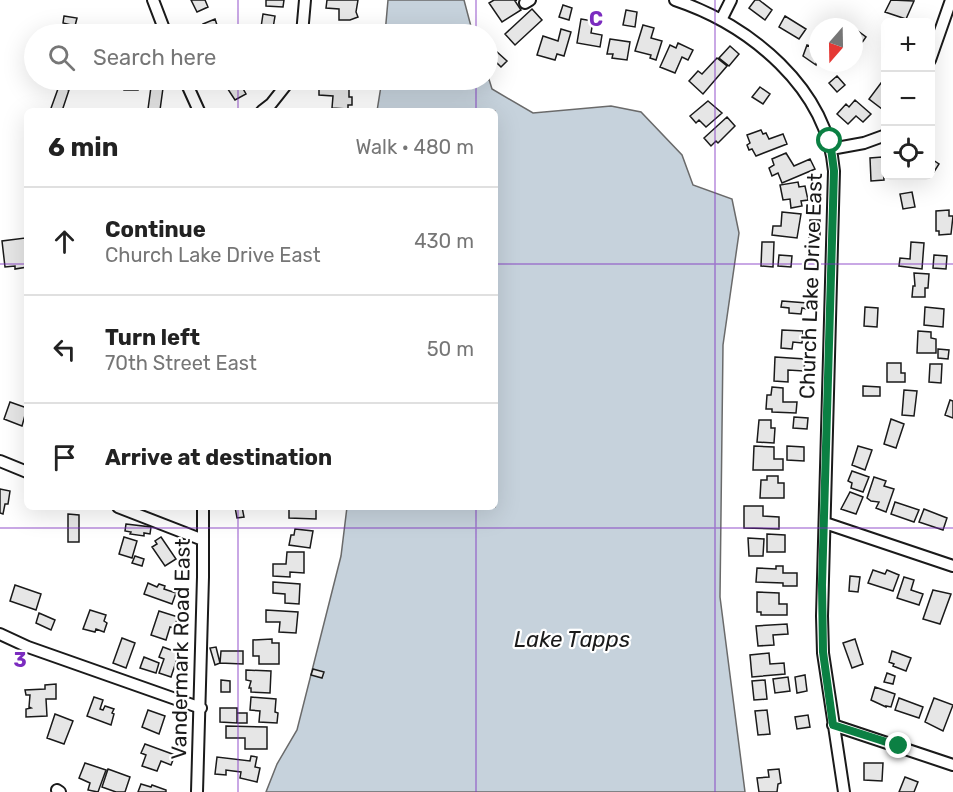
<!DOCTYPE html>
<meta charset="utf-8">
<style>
body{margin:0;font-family:Rubik,sans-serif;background:#f2f2f2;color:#222}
.controls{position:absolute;right:18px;top:18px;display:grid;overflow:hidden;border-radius:9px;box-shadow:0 6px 24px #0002}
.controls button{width:54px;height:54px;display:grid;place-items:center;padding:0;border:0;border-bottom:2px solid #e0e0e0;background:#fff;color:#222;font:30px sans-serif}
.compass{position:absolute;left:809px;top:18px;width:54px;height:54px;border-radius:50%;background:#fff;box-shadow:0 6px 24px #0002;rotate:200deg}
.stop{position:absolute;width:18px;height:18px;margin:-14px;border:4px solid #0b8043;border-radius:50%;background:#fff}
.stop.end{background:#0b8043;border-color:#fff;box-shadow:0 2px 6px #0008}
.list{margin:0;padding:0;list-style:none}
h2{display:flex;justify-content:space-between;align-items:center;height:78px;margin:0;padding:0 24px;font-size:26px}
h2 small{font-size:20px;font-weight:400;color:#767676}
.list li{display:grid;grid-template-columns:39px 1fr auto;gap:18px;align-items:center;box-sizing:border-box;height:108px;padding:0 24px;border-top:2px solid #e0e0e0}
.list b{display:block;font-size:22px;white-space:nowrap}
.list p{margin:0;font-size:20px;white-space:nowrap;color:#767676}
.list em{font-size:20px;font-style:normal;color:#767676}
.icon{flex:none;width:33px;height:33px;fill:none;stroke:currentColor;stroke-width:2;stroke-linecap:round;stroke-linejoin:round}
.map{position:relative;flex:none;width:953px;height:792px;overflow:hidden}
.search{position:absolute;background:#fff;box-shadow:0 6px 24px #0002;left:24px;top:24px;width:474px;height:66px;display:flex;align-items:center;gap:15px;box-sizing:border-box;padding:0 21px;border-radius:33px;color:#767676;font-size:22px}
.panel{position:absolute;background:#fff;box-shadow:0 6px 24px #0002;left:24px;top:108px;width:474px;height:402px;border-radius:9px}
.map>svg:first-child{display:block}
.water{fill:#c6d2dc;stroke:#6a6a6a;stroke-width:1.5}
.building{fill:#e6e6e6;stroke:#1a1a1a;stroke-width:1.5}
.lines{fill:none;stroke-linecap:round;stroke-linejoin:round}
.minor-casing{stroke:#1a1a1a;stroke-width:14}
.minor{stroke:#fff;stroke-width:10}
.route{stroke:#0b8043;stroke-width:8}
.grid{fill:none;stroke:#7b2cbf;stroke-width:1.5;stroke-opacity:0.55}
.labels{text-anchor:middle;stroke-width:4.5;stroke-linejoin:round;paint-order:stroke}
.street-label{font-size:21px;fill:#1a1a1a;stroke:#fff}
.water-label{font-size:22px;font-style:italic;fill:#1a1a1a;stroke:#fff}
.grid-label{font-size:20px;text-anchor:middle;font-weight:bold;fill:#7b2cbf;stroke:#fff;stroke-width:4.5;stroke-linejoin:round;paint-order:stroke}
</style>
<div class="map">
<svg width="953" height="792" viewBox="0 0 953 792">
<rect width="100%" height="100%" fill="#fff"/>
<path class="water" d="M 388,0 L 464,0 L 473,34 L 385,34 Z
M 488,76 L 492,89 L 533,113 L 611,106 L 641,112 L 682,155 L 693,185 L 732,199 L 739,233 L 723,345 L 720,597 L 745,792 L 266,792 L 277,764 L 297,730 L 341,556 L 347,507 L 495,507 L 495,111 L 377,111 L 382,80 L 488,80 Z"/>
<path class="building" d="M 191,0 L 205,0 L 208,7 L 197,12 Z
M 266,0 L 284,0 L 283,7 L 266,6 Z
M 327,0 L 358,0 L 356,12 L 358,17 L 350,20 L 339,20 L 339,9 L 326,8 Z
M 494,0 L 517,0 L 515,1 L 521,10 L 502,22 L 489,3 Z
M 755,0 L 759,0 L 772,10 L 765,20 L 749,8 Z
M 891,0 L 914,1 L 906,19 L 885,12 Z
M 563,5 L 572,8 L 569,20 L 559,17 Z
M 532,9 L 542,20 L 515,45 L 505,34 Z
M 626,10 L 637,12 L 635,27 L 623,25 Z
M 263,14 L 275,16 L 272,34 L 260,34 Z
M 64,16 L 77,18 L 75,26 L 63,23 Z
M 785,16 L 806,29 L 799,39 L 779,27 Z
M 215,19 L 218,28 L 222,27 L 225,34 L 207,34 L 203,24 Z
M 581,19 L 593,21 L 591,33 L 602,35 L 600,47 L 577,43 Z
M 643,25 L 654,28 L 651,38 L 662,41 L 656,60 L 650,58 L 651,55 L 635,51 Z
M 98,26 L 121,32 L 121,34 L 94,34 L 96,33 Z
M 344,28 L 360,30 L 359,34 L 344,34 Z
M 561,29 L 571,32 L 564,56 L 557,54 L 555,60 L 537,55 L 543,36 L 558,41 Z
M 858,31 L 866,37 L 854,54 L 854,37 Z
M 610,39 L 630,42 L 627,60 L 612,58 L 613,54 L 607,54 Z
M 678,43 L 693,50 L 688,60 L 682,57 L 675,73 L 660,67 L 670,45 L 676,48 Z
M 807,45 L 818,49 L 816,65 L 803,56 Z
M 730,46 L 739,54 L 729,66 L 719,58 Z
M 496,51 L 507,61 L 501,67 L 490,56 Z
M 717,58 L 727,66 L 703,94 L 689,81 L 698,71 L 702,74 Z
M 837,76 L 845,85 L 837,92 L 829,83 Z
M 124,80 L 138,80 L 138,90 L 124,90 Z
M 222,80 L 238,80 L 246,94 L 235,100 Z
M 881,83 L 886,86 L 886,104 L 882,109 L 869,99 Z
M 319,84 L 349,86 L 349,97 L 352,97 L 352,105 L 348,105 L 348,109 L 332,108 L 333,96 L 319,95 Z
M 59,86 L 69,90 L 62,111 L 50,111 Z
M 151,87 L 163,88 L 160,110 L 148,109 Z
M 760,87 L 770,94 L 763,104 L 752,97 Z
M 855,100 L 871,114 L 863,122 L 856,116 L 848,124 L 837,114 L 846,104 L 849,107 Z
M 708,101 L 722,113 L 706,127 L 699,120 L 696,123 L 690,116 Z
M 727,117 L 735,126 L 718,143 L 716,141 L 711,146 L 704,138 Z
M 761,130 L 763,134 L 766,133 L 769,139 L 783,134 L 787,144 L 756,156 L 752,149 L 749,150 L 747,145 L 750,143 L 747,135 Z
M 786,153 L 794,166 L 810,159 L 815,169 L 782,183 L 778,173 L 772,176 L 769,168 L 774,165 L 772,159 Z
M 882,157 L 884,180 L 871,181 L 870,158 Z
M 930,158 L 939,164 L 932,175 L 930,174 Z
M 798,182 L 799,187 L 805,186 L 808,200 L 801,201 L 802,206 L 791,208 L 790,199 L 783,200 L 780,185 Z
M 912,192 L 915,207 L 903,209 L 900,194 Z
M 949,210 L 949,216 L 953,216 L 951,234 L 939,235 L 939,231 L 936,231 L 936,211 Z
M 782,212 L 801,214 L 797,238 L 772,235 L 773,226 L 781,226 Z
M 810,220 L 820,220 L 820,238 L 809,237 Z
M 25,238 L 27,267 L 15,269 L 15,266 L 5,267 L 2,241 Z
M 762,242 L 774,242 L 773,267 L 761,266 Z
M 911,242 L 924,243 L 922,269 L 899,266 L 900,258 L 910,259 Z
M 779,255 L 792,256 L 791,267 L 778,266 Z
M 934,255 L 947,256 L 946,269 L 933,268 Z
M 914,273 L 929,274 L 928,288 L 925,288 L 925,297 L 912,297 L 913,286 L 915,286 Z
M 782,301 L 807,303 L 807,309 L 802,308 L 801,314 L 789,313 L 789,308 L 781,307 Z
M 865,307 L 878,308 L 877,327 L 864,326 Z
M 925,307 L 944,309 L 943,327 L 924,325 Z
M 782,330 L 803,331 L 802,343 L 793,342 L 792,349 L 781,348 Z
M 918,331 L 931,332 L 931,338 L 936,339 L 936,353 L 917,353 Z
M 938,349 L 949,350 L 948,359 L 938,358 Z
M 775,357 L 805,359 L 804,371 L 788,370 L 788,382 L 774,381 Z
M 887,363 L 901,363 L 901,373 L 905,373 L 905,382 L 887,382 Z
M 930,364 L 942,364 L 941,383 L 929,382 Z
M 863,386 L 880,387 L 880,396 L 863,396 Z
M 772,387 L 783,388 L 783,402 L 797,402 L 796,413 L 772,412 L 772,409 L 766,409 L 767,395 L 771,395 Z
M 904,390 L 917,391 L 914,416 L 902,415 Z
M 950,400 L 953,401 L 953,418 L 945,415 Z
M 10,402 L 27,408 L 22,426 L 4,419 Z
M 794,417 L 808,418 L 807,429 L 793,428 Z
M 891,419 L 904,424 L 896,448 L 884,444 Z
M 759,420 L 771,420 L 771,428 L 775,428 L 774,443 L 757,442 Z
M 754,446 L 774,447 L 774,459 L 783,459 L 783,470 L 753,470 Z
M 787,446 L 804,447 L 804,461 L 787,460 Z
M 858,446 L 872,450 L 865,470 L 852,465 Z
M 852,471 L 869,477 L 863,492 L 851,488 L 852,483 L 848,481 Z
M 767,476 L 778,476 L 778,483 L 784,483 L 784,498 L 760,498 L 761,480 L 767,480 Z
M 874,477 L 886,481 L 884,486 L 894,489 L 886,512 L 876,508 L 879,502 L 871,501 L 867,498 Z
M 0,489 L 10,491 L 8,504 L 5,504 L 3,514 L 0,513 Z
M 850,492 L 863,497 L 856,514 L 841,509 Z
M 895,502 L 919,510 L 914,522 L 891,514 Z
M 744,506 L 763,506 L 763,516 L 779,517 L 779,529 L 744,528 Z
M 235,507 L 242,507 L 244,517 L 237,518 Z
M 281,507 L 316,507 L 316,519 L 289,518 L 289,509 L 281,509 Z
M 924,509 L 947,518 L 943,530 L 919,522 Z
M 68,514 L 79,515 L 79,542 L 68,542 Z
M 126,524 L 151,527 L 150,534 L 144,533 L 144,536 L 130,534 L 131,532 L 125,531 Z
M 295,529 L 313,531 L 310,548 L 289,545 L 291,535 L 294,535 Z
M 767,534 L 785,535 L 785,552 L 767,552 Z
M 124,537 L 137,541 L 132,558 L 119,554 Z
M 161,537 L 176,559 L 165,566 L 152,547 L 157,544 L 155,541 Z
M 748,538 L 764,539 L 763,556 L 749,556 Z
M 287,552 L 304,552 L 304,573 L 290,572 L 290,577 L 273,576 L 273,564 L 286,564 Z
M 135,556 L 144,559 L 142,566 L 132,563 Z
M 776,566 L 783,566 L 783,573 L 797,573 L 797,586 L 783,586 L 783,583 L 756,582 L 757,568 L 776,569 Z
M 873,570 L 885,574 L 887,570 L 899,575 L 893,591 L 868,583 Z
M 850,576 L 860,577 L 858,592 L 849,591 Z
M 904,577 L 914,580 L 911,590 L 923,594 L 919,605 L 897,598 Z
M 273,582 L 300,584 L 299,604 L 285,603 L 285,594 L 273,593 Z
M 148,583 L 157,587 L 159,584 L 165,586 L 164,589 L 176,593 L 172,604 L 144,594 Z
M 15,585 L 41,594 L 36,610 L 10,601 Z
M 933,590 L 951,594 L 940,624 L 923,619 Z
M 757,592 L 779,593 L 779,604 L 787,604 L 787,615 L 761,615 L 761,612 L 757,612 Z
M 90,610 L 106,615 L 104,621 L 107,623 L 104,632 L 96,629 L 95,632 L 83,629 Z
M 266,610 L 298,612 L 296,633 L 279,632 L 280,622 L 266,622 Z
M 159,611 L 178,617 L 174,628 L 170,627 L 166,640 L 151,635 Z
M 39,613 L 55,620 L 51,630 L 36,623 Z
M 787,624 L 788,634 L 773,635 L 774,645 L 758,646 L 756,626 Z
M 122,638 L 135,643 L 126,668 L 113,663 Z
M 272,639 L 272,643 L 279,643 L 279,664 L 259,664 L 259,656 L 253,656 L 253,640 Z
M 855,639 L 863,664 L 852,668 L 843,643 Z
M 163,647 L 179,653 L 171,677 L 159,673 L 164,659 L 159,657 Z
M 216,647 L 220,663 L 215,665 L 210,648 Z
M 221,651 L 243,651 L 243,664 L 220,663 Z
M 892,651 L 911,658 L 906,671 L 893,666 L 894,664 L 889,662 Z
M 769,653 L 770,664 L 784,663 L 785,674 L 752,677 L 750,655 Z
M 144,657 L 159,663 L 156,673 L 140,668 Z
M 313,669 L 324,672 L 322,678 L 311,675 Z
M 246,670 L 271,671 L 270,693 L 251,692 L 251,688 L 249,688 L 251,681 L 246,680 Z
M 887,673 L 895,676 L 893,684 L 884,682 Z
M 805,675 L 807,691 L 797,693 L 795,677 Z
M 788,677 L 790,691 L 775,693 L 773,679 Z
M 221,680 L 230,681 L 230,692 L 221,692 Z
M 765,680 L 767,699 L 754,700 L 752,681 Z
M 56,684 L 56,699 L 46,699 L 47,716 L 26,717 L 26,709 L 31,708 L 29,707 L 30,695 L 26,695 L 25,690 L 45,689 L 45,685 Z
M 875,687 L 895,694 L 891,707 L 886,706 L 886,707 L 871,700 Z
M 94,697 L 103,700 L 100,709 L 103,710 L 105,706 L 114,709 L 112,713 L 114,714 L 111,725 L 87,716 Z
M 251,697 L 276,699 L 275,712 L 278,713 L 277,723 L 259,722 L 260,711 L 250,710 Z
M 899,698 L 923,707 L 919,718 L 895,710 Z
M 934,698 L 953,705 L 943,731 L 925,722 Z
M 220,708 L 237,708 L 237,723 L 220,722 Z
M 148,710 L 165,716 L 159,734 L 142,727 Z
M 767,710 L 770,734 L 758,735 L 755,711 Z
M 237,713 L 247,713 L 247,723 L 237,723 Z
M 55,714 L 73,721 L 64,744 L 47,738 Z
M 808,715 L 810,727 L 797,729 L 795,717 Z
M 226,726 L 267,727 L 267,749 L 245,749 L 245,738 L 226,738 Z
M 145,744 L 175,755 L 171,765 L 161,761 L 157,771 L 142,766 L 146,755 L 141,753 Z
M 251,756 L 257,757 L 255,767 L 260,768 L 257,782 L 240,778 L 241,772 L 233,771 L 226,770 L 226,775 L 215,774 L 217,757 L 250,761 Z
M 85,763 L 106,770 L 98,792 L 88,790 L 90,783 L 79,778 Z
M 864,763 L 883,763 L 882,781 L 864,780 Z
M 108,769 L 130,777 L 125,792 L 116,792 L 102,787 Z
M 779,769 L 781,783 L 778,784 L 777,792 L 759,792 L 757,778 L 769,777 L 768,770 Z
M 905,777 L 918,782 L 914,792 L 899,792 Z
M 141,784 L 151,787 L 152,785 L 166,790 L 166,792 L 138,792 Z"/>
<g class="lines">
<g class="minor-casing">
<path id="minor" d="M 153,0 L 166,34
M 675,0 C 750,25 827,88 834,171 L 822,616 L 823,653 L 844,792
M 525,3 L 530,0
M 721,20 L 731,0
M 302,34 L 305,0
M 930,60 L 951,0
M 185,80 L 199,111
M 262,111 L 271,104 L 290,80
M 831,149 L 864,143 L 886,135
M 0,461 L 27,472
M 118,507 L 203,540
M 825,523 L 953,566
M 0,634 L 28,647 L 201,708
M 833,725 L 953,765
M 57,790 L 60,792
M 197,792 L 203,577 L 203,507"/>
</g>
<use href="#minor" class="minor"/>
</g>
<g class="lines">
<path class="route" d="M 830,141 L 834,171 L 822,585 L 823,652 L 833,725 L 899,746"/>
</g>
<path class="grid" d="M 238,0 L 238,34M 476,0 L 476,34M 715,0 L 715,792M 238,80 L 238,111M 476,80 L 476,111M 0,264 L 27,264M 495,264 L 953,264M 238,507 L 238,792M 476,507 L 476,792M 0,528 L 953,528"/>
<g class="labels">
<g class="street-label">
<text transform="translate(811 286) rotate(-88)" y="7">Church Lake Drive East</text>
<text transform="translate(181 649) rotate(-89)" y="7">Vandermark Road East</text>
</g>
<g class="water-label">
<text x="572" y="647">Lake Tapps</text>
</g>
</g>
<g class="grid-label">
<text x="596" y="26">C</text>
<text x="20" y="667">3</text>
</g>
</svg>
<div class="controls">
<button>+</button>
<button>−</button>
<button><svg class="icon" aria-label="locate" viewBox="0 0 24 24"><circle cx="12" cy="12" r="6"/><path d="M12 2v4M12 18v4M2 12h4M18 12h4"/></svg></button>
</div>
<svg class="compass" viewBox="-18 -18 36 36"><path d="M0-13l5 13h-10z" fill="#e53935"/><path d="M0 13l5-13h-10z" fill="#767676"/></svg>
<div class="stop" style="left:830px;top:141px"></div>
<div class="stop end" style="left:899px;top:746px"></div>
<div class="search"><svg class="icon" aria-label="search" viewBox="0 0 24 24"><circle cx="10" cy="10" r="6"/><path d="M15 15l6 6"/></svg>Search here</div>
<section class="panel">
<h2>6 min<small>Walk · 480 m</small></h2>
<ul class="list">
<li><svg class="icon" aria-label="ahead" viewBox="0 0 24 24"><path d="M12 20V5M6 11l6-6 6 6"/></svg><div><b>Continue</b><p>Church Lake Drive East</p></div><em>430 m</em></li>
<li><svg class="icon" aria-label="left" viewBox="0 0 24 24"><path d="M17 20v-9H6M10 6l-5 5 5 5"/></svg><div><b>Turn left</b><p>70th Street East</p></div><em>50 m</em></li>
<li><svg class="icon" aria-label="arrive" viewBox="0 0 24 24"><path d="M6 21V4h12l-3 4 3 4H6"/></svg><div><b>Arrive at destination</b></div></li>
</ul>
</section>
</div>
